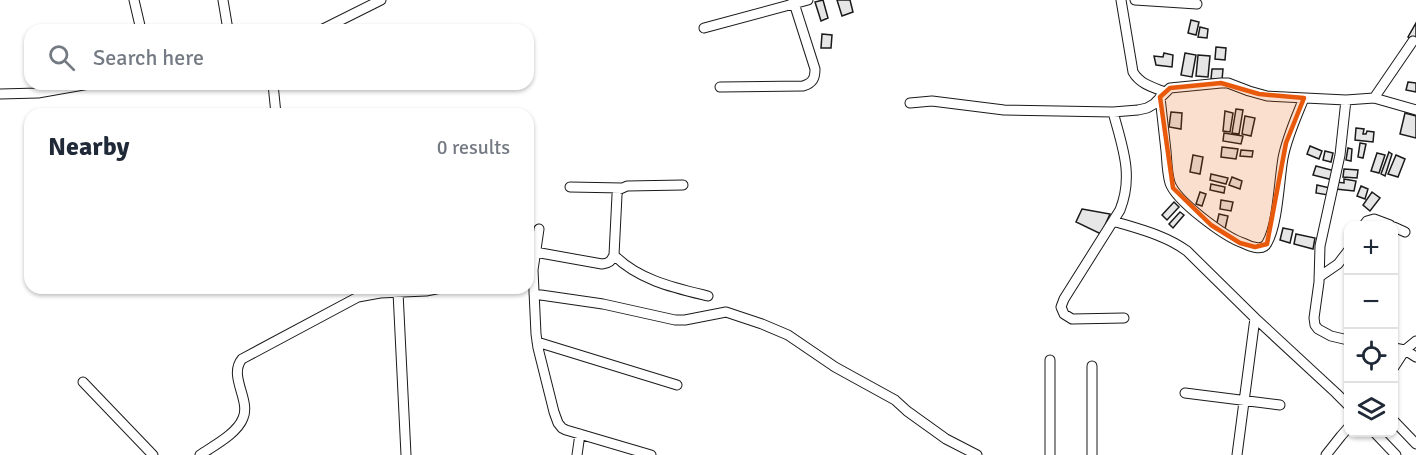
<!DOCTYPE html>
<meta charset="utf-8">
<style>
body{margin:0;font-family:Signika,sans-serif;background:#f6f6f7;color:#1f2937}
.controls{position:absolute;right:18px;bottom:18px;display:grid;overflow:hidden;border-radius:12px;box-shadow:0 2px 4px #0004}
.controls button{width:54px;height:54px;display:grid;place-items:center;padding:0;border:0;border-bottom:2px solid #e0e1e3;background:#fff;color:#1f2937;font:30px sans-serif}
.list{margin:0;padding:0;list-style:none}
h2{display:flex;justify-content:space-between;align-items:center;height:78px;margin:0;padding:0 24px;font-size:26px}
h2 small{font-size:20px;font-weight:400;color:#747a83}
.icon{flex:none;width:33px;height:33px;fill:none;stroke:currentColor;stroke-width:2;stroke-linecap:round;stroke-linejoin:round}
.map{position:relative;flex:none;width:1416px;height:455px;overflow:hidden}
.search{position:absolute;background:#fff;box-shadow:0 2px 4px #0004;left:24px;top:24px;width:510px;height:66px;display:flex;align-items:center;gap:15px;box-sizing:border-box;padding:0 21px;border-radius:18px;color:#747a83;font-size:22px}
.panel{position:absolute;background:#fff;box-shadow:0 2px 4px #0004;left:24px;top:108px;width:510px;height:186px;border-radius:18px}
.map>svg:first-child{display:block}
.building{fill:#e6e6e6;stroke:#1a1a1a;stroke-width:1.5}
.lines{fill:none;stroke-linecap:round;stroke-linejoin:round}
.street-casing{stroke:#1a1a1a;stroke-width:11}
.street{stroke:#fff;stroke-width:9}
.marked{fill:#e8590c;fill-opacity:0.2;stroke:#e8590c;stroke-width:4.5;stroke-linejoin:round}
</style>
<div class="map">
<svg width="1416" height="455" viewBox="0 0 1416 455">
<rect width="100%" height="100%" fill="#fff"/>
<path class="building" d="M 823,0 L 828,18 L 821,21 L 815,2 Z
M 837,0 L 850,0 L 853,12 L 842,16 Z
M 1191,20 L 1199,22 L 1196,35 L 1188,33 Z
M 1416,23 L 1416,42 L 1408,37 Z
M 1200,27 L 1208,29 L 1207,38 L 1198,37 Z
M 822,34 L 832,35 L 831,48 L 821,48 Z
M 1216,47 L 1226,48 L 1225,60 L 1215,59 Z
M 1164,53 L 1173,55 L 1172,67 L 1156,65 L 1154,56 L 1163,57 Z
M 1185,53 L 1196,55 L 1192,77 L 1181,75 Z
M 1198,55 L 1210,56 L 1208,77 L 1196,76 Z
M 1212,69 L 1223,69 L 1222,80 L 1211,79 Z
M 1408,82 L 1416,83 L 1416,92 L 1406,90 Z
M 1236,109 L 1243,110 L 1239,134 L 1232,133 Z
M 1225,111 L 1233,113 L 1230,132 L 1223,131 Z
M 1171,112 L 1182,113 L 1181,129 L 1169,127 Z
M 1405,113 L 1416,116 L 1416,138 L 1400,134 Z
M 1245,116 L 1255,118 L 1251,136 L 1242,134 Z
M 1356,128 L 1364,129 L 1363,134 L 1366,134 L 1367,131 L 1374,132 L 1373,142 L 1355,140 Z
M 1224,133 L 1243,136 L 1241,144 L 1223,141 Z
M 1360,143 L 1366,144 L 1363,158 L 1358,157 Z
M 1310,146 L 1322,151 L 1319,159 L 1307,154 Z
M 1222,147 L 1238,149 L 1236,159 L 1221,157 Z
M 1348,148 L 1352,149 L 1351,161 L 1346,160 Z
M 1241,150 L 1253,151 L 1252,157 L 1240,156 Z
M 1325,151 L 1333,153 L 1331,162 L 1323,160 Z
M 1389,152 L 1392,154 L 1385,176 L 1381,174 Z
M 1377,153 L 1385,155 L 1379,173 L 1371,171 Z
M 1193,155 L 1203,157 L 1200,174 L 1190,172 Z
M 1396,155 L 1405,159 L 1398,177 L 1388,174 Z
M 1316,166 L 1335,171 L 1333,180 L 1313,175 Z
M 1344,169 L 1358,170 L 1357,178 L 1343,177 Z
M 1211,174 L 1228,178 L 1226,184 L 1210,180 Z
M 1232,177 L 1242,181 L 1240,189 L 1229,185 Z
M 1344,179 L 1356,181 L 1354,191 L 1336,189 L 1337,182 L 1344,183 Z
M 1211,184 L 1225,187 L 1224,193 L 1210,190 Z
M 1317,185 L 1330,188 L 1328,195 L 1316,193 Z
M 1361,186 L 1368,189 L 1365,199 L 1357,196 Z
M 1200,192 L 1206,194 L 1202,206 L 1196,204 Z
M 1372,192 L 1380,198 L 1370,211 L 1363,205 Z
M 1221,200 L 1233,202 L 1231,211 L 1220,209 Z
M 1174,202 L 1179,207 L 1167,220 L 1162,215 Z
M 1082,209 L 1110,214 L 1101,234 L 1076,222 Z
M 1180,212 L 1184,215 L 1173,228 L 1169,224 Z
M 1219,214 L 1228,216 L 1225,229 L 1216,227 Z
M 1283,228 L 1293,230 L 1290,243 L 1280,240 Z
M 1296,234 L 1315,238 L 1313,249 L 1294,244 Z"/>
<g class="lines">
<g class="street-casing">
<path id="street" d="M 134,0 L 141,30
M 223,0 L 228,30
M 1121,0 L 1133,72 C 1140,84 1152,87 1165,92
M 1135,0 L 1197,4
M 704,28 L 808,0
M 321,30 L 381,0
M 273,84 L 276,114
M 720,87 L 803,86 C 813,83 815,78 815,69 L 793,0
M 0,94 L 38,93 L 89,84
M 1160,97 C 1162,115 1164,133 1166,151 C 1167,162 1167,173 1170,183 C 1176,201 1225,237 1243,243 C 1249,246 1263,252 1267,243 C 1278,224 1279,181 1283,158 C 1287,137 1296,118 1304,98
M 1374,98 L 1413,41
M 1346,100 L 1340,155 L 1320,246 L 1319,282 L 1314,318 L 1315,325 L 1318,329 L 1331,336 L 1348,340
M 910,103 L 932,101 L 1004,110 L 1113,112 L 1138,110 L 1147,108 L 1154,104 L 1170,88 L 1221,83 L 1228,83 L 1249,91 L 1267,96 L 1346,100 L 1374,98 L 1416,110
M 1113,112 C 1122,146 1134,175 1120,210 L 1064,299 L 1061,307 L 1064,314 L 1072,319 L 1124,318
M 570,187 L 622,188
M 1113,221 C 1139,229 1165,235 1187,251 L 1255,318 L 1336,393 L 1348,405
M 1364,225 L 1367,221 L 1374,219 L 1390,225
M 1394,227 L 1405,232
M 539,229 L 533,270 L 536,334 L 538,348 L 554,412 L 558,423 L 562,428 L 566,430 L 651,455
M 535,252 L 602,264 C 610,263 611,261 614,255 L 617,195 L 618,190 L 627,186 L 683,185
M 614,255 C 638,280 675,288 708,296
M 1319,277 L 1338,264 L 1348,251
M 398,292 L 406,455
M 534,294 L 603,304 L 675,320 L 685,320 L 726,312 L 762,324 L 788,335 L 835,367 L 895,400 L 907,411 L 946,439 L 977,455
M 537,342 L 677,385
M 1394,348 L 1405,350 L 1416,357
M 1050,360 L 1050,455
M 1394,367 L 1405,350 L 1416,341
M 83,382 L 153,455
M 1185,393 L 1280,405
M 1394,421 L 1416,444
M 1374,432 L 1396,455
M 200,455 C 213,446 237,434 243,418 C 251,400 228,376 242,359 L 358,297 L 380,293 L 426,291 L 441,288
M 577,455 L 580,434
M 1092,455 L 1092,366
M 1237,455 L 1255,318
M 1326,455 L 1341,436 L 1348,428"/>
</g>
<use href="#street" class="street"/>
</g>
<path class="marked" d="M 1221,83 L 1259,94 L 1304,98 L 1286,143 L 1267,244 L 1255,247 L 1240,243 L 1211,225 L 1173,188 L 1160,97 L 1170,88 Z"/>
</svg>
<div class="controls">
<button>+</button>
<button>−</button>
<button><svg class="icon" aria-label="locate" viewBox="0 0 24 24"><circle cx="12" cy="12" r="6"/><path d="M12 2v4M12 18v4M2 12h4M18 12h4"/></svg></button>
<button><svg class="icon" aria-label="layers" viewBox="0 0 24 24"><path d="M12 4l9 5-9 5-9-5zM3 14l9 5 9-5"/></svg></button>
</div>
<div class="search"><svg class="icon" aria-label="search" viewBox="0 0 24 24"><circle cx="10" cy="10" r="6"/><path d="M15 15l6 6"/></svg>Search here</div>
<section class="panel">
<h2>Nearby<small>0 results</small></h2>
<ul class="list">
</ul>
</section>
</div>
